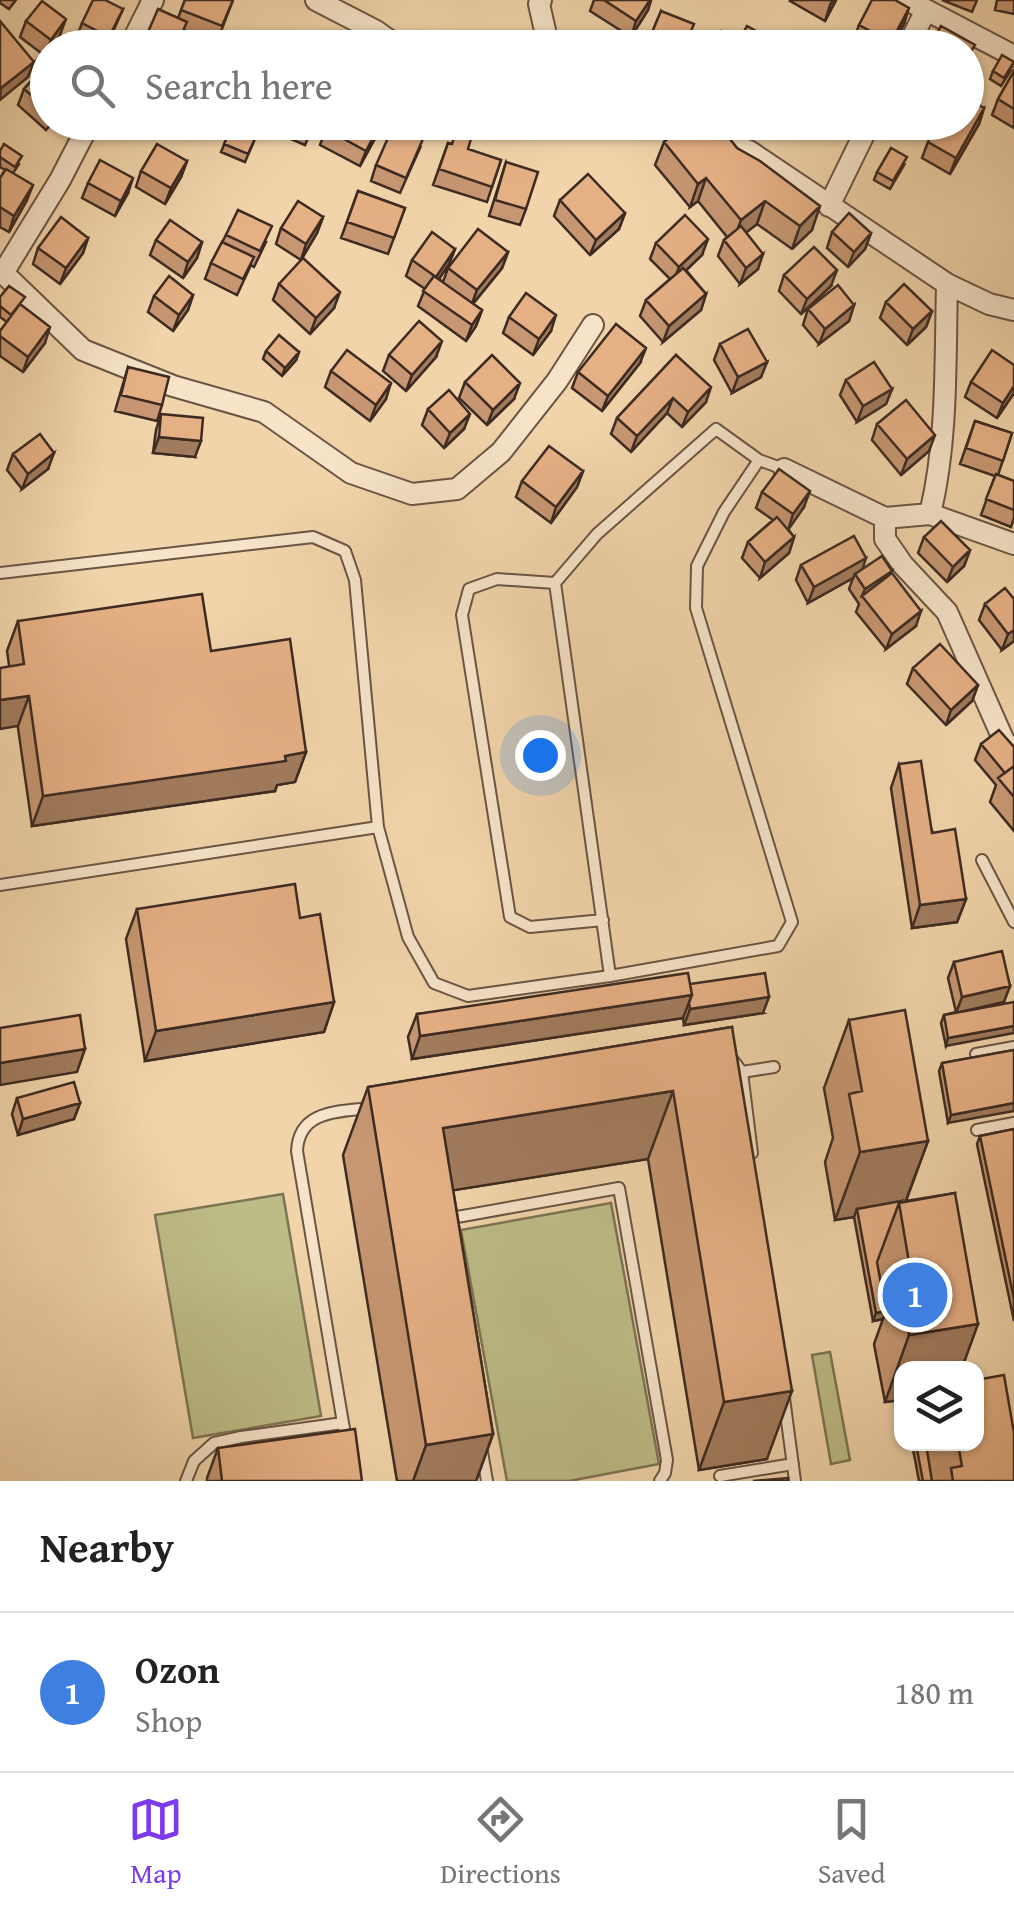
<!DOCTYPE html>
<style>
body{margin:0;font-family:"Gentium Book Plus",serif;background:#f6f6f6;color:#222}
.controls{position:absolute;right:30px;bottom:30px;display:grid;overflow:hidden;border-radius:20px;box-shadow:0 2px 8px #0004}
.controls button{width:90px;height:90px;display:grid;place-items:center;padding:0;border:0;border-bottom:2px solid #e0e0e0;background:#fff;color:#222;font:50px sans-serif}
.you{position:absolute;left:540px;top:755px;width:35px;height:35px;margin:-25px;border:8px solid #fff;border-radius:50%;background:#1a73e8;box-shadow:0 0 0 15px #1a73e833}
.badge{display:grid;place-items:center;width:65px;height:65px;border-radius:50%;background:#7c3aed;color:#fff;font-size:32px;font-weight:700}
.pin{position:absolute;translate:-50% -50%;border:5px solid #fff;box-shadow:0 2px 10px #0006}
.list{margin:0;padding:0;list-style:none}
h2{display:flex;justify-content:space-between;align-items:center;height:130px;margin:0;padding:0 40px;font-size:42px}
h2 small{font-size:32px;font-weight:400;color:#767676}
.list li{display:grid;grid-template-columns:65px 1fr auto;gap:30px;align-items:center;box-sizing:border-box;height:160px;padding:0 40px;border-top:2px solid #e0e0e0}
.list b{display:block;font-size:38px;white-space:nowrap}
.list p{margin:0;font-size:32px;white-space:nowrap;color:#767676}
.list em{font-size:32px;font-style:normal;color:#767676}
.icon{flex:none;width:55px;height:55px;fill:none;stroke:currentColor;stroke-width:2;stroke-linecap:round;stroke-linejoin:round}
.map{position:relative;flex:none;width:1014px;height:1481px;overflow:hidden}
.search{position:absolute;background:#fff;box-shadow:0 2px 8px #0004;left:30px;right:30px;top:30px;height:110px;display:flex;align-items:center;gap:25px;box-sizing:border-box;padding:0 35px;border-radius:55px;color:#767676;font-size:38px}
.sheet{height:290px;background:#fff}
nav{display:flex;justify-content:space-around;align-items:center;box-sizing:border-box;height:140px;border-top:2px solid #e0e0e0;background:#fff;font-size:28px;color:#767676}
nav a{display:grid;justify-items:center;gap:5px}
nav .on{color:#7c3aed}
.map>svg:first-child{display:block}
.green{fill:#bdbc87;stroke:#7d7454;stroke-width:2.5}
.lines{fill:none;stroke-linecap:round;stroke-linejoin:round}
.service-casing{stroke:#6a5544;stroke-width:14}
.minor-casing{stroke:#6a5544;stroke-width:24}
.service{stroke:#f6e3c8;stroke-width:10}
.minor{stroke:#f6e3c8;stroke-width:20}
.wall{fill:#c69772;stroke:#3d2b22;stroke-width:2.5}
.shaded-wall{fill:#a17b5d;stroke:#3d2b22;stroke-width:2.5}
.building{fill:#e6b085;stroke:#3d2b22;stroke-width:2.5}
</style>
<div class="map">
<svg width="1014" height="1481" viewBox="0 0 1014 1481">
<rect width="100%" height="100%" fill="#f1d4aa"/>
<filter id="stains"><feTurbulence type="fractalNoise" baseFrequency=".002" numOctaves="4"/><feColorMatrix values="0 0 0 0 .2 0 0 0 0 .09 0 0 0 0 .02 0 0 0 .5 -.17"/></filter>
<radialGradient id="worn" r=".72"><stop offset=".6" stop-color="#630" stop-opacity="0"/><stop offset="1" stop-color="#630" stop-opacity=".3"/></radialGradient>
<path class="green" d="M 283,1194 L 321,1416 L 193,1438 L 155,1215 Z
M 611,1203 L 659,1464 L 569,1481 L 507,1481 L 461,1230 Z
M 830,1352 L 850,1460 L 831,1464 L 812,1355 Z"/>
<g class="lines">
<g class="service-casing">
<path id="service" d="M 0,573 L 313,537 L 345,551 L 355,580 L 378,827 L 408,937 L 434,983 L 468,996 L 610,976 L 778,946 L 792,922 L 696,608 L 697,566 L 724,512 L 759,460
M 555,583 L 497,579 L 469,589 L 462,615 L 510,917 L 530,927 L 603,920
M 982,860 L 1014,922
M 0,885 L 378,827
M 610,976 L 555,583 L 597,534 L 716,429 L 759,460 L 784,469
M 976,1054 L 1014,1047
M 732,1059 L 742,1072 L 752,1153
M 742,1072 L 774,1067
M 977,1130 L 1014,1123
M 446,1219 L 619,1188 L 667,1460 L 665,1473 L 660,1481
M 784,1398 L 795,1481
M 343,1423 L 297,1151 C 299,1110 338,1112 370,1108
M 481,1446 L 487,1481
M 720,1476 L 793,1464
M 186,1481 L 194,1461 L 214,1443 L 241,1437 L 343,1423 L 344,1428"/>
</g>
<g class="minor-casing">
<path id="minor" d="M 316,0 L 376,31 L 400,48
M 541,0 L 539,4 L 549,48
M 907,0 L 1014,56
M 129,48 L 153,0
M 907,48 L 926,10
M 675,122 L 749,151 L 947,284 L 989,304 L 1014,310
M 829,206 L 870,122
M 0,270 L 83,350 L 173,386 L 264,412 L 351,473 L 412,494 L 457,489 L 501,452 L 557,381 L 593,325
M 3,273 L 60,180 L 90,122
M 784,469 L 885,518 L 930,514 L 1014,544
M 930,514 C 948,440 945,360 947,284
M 885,518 L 885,539 L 903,565 L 947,612 L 1004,741 L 1014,751"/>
</g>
<use href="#service" class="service"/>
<use href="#minor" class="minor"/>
</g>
<path class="wall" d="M 0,0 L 16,0 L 9,9 L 0,3 Z
M 185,0 L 233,0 L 217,42 L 184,30 L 177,48 L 143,48 L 148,32 L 178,18 Z
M 594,0 L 651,0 L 648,10 L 631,37 L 590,11 Z
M 791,0 L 836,0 L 825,21 L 790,1 Z
M 942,0 L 977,0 L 972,12 Z
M 997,0 L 1014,0 L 1014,14 L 995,10 Z
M 123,9 L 106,48 L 93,48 L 76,39 L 82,23 Z
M 661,11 L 685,48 L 646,48 Z
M 26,21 L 60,35 L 51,48 L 48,48 L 48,52 L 45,56 L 20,37 Z
M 904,24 L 891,48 L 866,48 L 853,41 L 859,25 Z
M 48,63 L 48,122 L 53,122 L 46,130 L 18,105 L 24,89 Z
M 1011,70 L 1001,86 L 990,79 L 993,71 Z
M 1014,71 L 1014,128 L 992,115 L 998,99 Z
M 984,108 L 979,124 L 950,174 L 922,158 L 928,142 Z
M 136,122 L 155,122 L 151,130 Z
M 168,122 L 194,122 L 186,139 L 165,130 Z
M 236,122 L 261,122 L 256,132 Z
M 275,122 L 315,122 L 305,145 L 272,131 Z
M 812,122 L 831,122 L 822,132 Z
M 895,122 L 933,122 L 924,138 Z
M 233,124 L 257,134 L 245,162 L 221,152 Z
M 326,129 L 379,131 L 360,166 L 320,145 Z
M 664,142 L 737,148 L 812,230 L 792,249 L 757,224 L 746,232 L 758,269 L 740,284 L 718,256 L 724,240 L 727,237 L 698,201 L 690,207 L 655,165 Z
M 448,143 L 501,160 L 487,202 L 433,185 Z
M 420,148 L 400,193 L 371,181 L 376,165 Z
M 0,151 L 19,164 L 13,173 L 27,200 L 9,232 L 0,227 L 0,178 L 5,170 L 0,167 Z
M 187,161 L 181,177 L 165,204 L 136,187 L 141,171 Z
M 506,162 L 526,209 L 520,225 L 489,216 Z
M 904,165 L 890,189 L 874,180 L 877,172 Z
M 88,183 L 128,193 L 115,216 L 82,198 Z
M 358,191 L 405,208 L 388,254 L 341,238 Z
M 560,200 L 625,213 L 619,229 L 590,255 L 554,216 Z
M 323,217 L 317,233 L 301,260 L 276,244 L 281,228 Z
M 832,232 L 871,233 L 865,249 L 848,267 L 827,248 Z
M 226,235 L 266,242 L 254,267 L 251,265 L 237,295 L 205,279 L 211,263 Z
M 88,238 L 83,253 L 60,284 L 33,264 L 38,248 Z
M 156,240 L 202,242 L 197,258 L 183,278 L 150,255 Z
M 656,243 L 702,255 L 686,270 L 706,294 L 701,310 L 663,342 L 640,316 L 646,300 L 670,279 L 650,259 Z
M 455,249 L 449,264 L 439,279 L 443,282 L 448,268 L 508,252 L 502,268 L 473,304 L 482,310 L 476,326 L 466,341 L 418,306 L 425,289 L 406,276 L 412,260 Z
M 784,275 L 831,286 L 801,314 L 779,291 Z
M 279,284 L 334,308 L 310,334 L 273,300 Z
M 193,295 L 188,310 L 173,331 L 148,312 L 154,296 Z
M 0,297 L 21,306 L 45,343 L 23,372 L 0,356 L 0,331 L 7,322 L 0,317 Z
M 886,302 L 932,311 L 926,327 L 907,345 L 880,318 Z
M 854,305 L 849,321 L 819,344 L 803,325 L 808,309 Z
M 509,317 L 551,331 L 533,355 L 503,333 Z
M 720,344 L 767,362 L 761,377 L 732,393 L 714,360 Z
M 266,351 L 299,352 L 296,360 L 282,376 L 263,359 Z
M 389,355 L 436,357 L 406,391 L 383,371 Z
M 676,355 L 706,402 L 682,427 L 667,413 L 631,452 L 611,434 L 617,418 Z
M 640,363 L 602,411 L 572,388 L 578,372 Z
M 128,367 L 162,405 L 157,421 L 115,411 Z
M 331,371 L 386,399 L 370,421 L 325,387 Z
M 846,380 L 892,389 L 886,404 L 857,422 L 840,395 Z
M 465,382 L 514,399 L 487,425 L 459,398 Z
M 971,382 L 1014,393 L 997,418 L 965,397 Z
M 428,409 L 464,429 L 444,448 L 422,425 Z
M 161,414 L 195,457 L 153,453 L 156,430 Z
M 975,421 L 1012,433 L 998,475 L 1014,481 L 1014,518 L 1011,527 L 981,515 L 995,476 L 960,464 Z
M 877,424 L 929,451 L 901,475 L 872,440 Z
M 13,454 L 48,469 L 22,489 L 7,470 Z
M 583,471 L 577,487 L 551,523 L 516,497 L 522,481 Z
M 762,492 L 804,507 L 788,529 L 794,537 L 789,553 L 760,578 L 742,558 L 748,542 L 773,520 L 756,508 Z
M 924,537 L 970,550 L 964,566 L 947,582 L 918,553 Z
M 801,565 L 863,569 L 891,573 L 916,626 L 886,649 L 856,612 L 859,604 L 849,589 L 853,578 L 808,603 L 796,580 Z
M 985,604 L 1014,641 L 1002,650 L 979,620 Z
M 18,621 L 211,651 L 306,752 L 295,782 L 277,785 L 275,791 L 32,826 L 7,651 Z
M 913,668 L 978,685 L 972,701 L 946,725 L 907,684 Z
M 981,744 L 1014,747 L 1014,831 L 990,802 L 996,785 L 975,760 Z
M 899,764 L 966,899 L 957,922 L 912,928 L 891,788 Z
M 137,909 L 300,918 L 334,1002 L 324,1032 L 145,1061 L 126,939 Z
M 954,962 L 1004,1002 L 960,1012 L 946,1046 L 941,1023 L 944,1015 L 956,1012 L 948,978 Z
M 690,984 L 763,1013 L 684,1025 L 683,1018 L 412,1059 L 408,1037 L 417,1014 Z
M 849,1020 L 928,1141 L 906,1201 L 955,1193 L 902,1368 L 902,1400 L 885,1402 L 874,1344 L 883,1319 L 873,1321 L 854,1217 L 835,1220 L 825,1162 L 833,1138 L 824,1088 Z
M 732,1027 L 767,1459 L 699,1470 L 648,1159 L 453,1190 L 493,1434 L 476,1481 L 397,1481 L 343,1155 L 368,1087 Z
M 1014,1050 L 948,1123 L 939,1071 L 942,1063 Z
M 17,1098 L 80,1103 L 74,1119 L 18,1135 L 12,1114 Z
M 1014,1129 L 1014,1321 L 977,1144 L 980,1136 Z
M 912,1444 L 976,1444 L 1014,1481 L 919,1481 Z
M 218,1448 L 362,1481 L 207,1481 L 207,1478 Z"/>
<path class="shaded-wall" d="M 650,0 L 651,0 L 648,10 L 631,37 L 636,21 Z
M 833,0 L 836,0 L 825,21 L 830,5 Z
M 909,8 L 904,24 L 891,48 L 889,48 Z
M 66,19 L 60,35 L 51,48 L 48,48 L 51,40 Z
M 34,62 L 28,77 L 0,100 L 1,88 Z
M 984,108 L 979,124 L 950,174 L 956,158 Z
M 381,122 L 379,131 L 360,166 L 366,151 Z
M 187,161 L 181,177 L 165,204 L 171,188 Z
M 133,178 L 128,193 L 115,216 L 121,201 Z
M 706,178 L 698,201 L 690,207 L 698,184 Z
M 33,185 L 27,200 L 9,232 L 14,216 Z
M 765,201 L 757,224 L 732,244 L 741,220 Z
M 820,206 L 812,230 L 792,249 L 800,226 Z
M 625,213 L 619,229 L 590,255 L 596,240 Z
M 323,217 L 317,233 L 301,260 L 306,244 Z
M 871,233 L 865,249 L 848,267 L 854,252 Z
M 88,238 L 83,253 L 60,284 L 66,268 Z
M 708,239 L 702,255 L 673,283 L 679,267 Z
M 202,242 L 197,258 L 183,278 L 188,262 Z
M 455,249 L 449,264 L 430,292 L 436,277 Z
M 508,252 L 502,268 L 471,306 L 477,290 Z
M 763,254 L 758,269 L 740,284 L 746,268 Z
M 837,270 L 831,286 L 801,314 L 807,299 Z
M 340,292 L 334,308 L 310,334 L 316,318 Z
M 706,294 L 701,310 L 663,342 L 669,326 Z
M 193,295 L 188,310 L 173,331 L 179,315 Z
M 854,305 L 849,321 L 819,344 L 825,329 Z
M 482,310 L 476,326 L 466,341 L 472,325 Z
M 932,311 L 926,327 L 907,345 L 913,329 Z
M 556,315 L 551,331 L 533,355 L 539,339 Z
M 50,327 L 45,343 L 23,372 L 28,357 Z
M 442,341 L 436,357 L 406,391 L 412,375 Z
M 646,348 L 640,363 L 602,411 L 608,396 Z
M 299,352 L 296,360 L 282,376 L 285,368 Z
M 767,362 L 761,377 L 732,393 L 738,377 Z
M 391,383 L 386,399 L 370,421 L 376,405 Z
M 520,383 L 514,399 L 487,425 L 493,410 Z
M 1014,386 L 1014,393 L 997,418 L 1003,403 Z
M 711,387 L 706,402 L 682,427 L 688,412 Z
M 892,389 L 886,404 L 857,422 L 863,406 Z
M 673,398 L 667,413 L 631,452 L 637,436 Z
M 470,414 L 464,429 L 444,448 L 450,433 Z
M 935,435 L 929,451 L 901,475 L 907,459 Z
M 159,437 L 201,441 L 195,457 L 153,453 Z
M 54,453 L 48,469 L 22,489 L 28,474 Z
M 583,471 L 577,487 L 551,523 L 556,507 Z
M 810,491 L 804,507 L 788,530 L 793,514 Z
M 794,537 L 789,553 L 760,578 L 765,562 Z
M 970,550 L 964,566 L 947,582 L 953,567 Z
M 866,558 L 861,574 L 855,574 L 853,578 L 808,603 L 814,587 Z
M 892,571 L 886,587 L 862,596 L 865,589 Z
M 921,611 L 916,626 L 886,649 L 892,634 Z
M 1014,630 L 1014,641 L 1002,650 L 1008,634 Z
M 978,685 L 972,701 L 946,725 L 951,710 Z
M 29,696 L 18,726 L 0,729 L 0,700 Z
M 306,752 L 295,782 L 277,785 L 275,791 L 32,826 L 43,796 Z
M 966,899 L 957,922 L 912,928 L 920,905 Z
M 1010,986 L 1004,1002 L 956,1013 L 962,997 Z
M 692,995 L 683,1018 L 412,1059 L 420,1036 Z
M 769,997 L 763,1013 L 684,1025 L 690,1009 Z
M 334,1002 L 324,1032 L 145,1061 L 156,1031 Z
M 1014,1026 L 1014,1033 L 946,1046 L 948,1038 Z
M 85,1049 L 77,1072 L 0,1085 L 0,1063 Z
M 673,1091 L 648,1159 L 418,1196 L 443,1128 Z
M 80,1103 L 74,1119 L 18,1135 L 23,1119 Z
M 1014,1103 L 1014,1111 L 948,1123 L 951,1115 Z
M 928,1141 L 903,1208 L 899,1203 L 857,1209 L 854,1217 L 835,1220 L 860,1152 Z
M 886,1311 L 883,1319 L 873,1321 L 876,1313 Z
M 978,1324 L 962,1368 L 902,1368 L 902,1400 L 885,1402 L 909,1335 Z
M 792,1391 L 767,1459 L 699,1470 L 724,1402 Z
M 493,1434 L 476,1481 L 413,1481 L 426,1445 Z"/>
<path class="building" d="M 93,0 L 105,0 L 123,9 L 109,37 L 82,23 Z
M 185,0 L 233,0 L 222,26 L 181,10 Z
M 604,0 L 650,0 L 636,21 Z
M 872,0 L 895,0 L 909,8 L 891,42 L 859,25 Z
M 42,1 L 66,19 L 51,40 L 26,21 Z
M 158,9 L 187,22 L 177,44 L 148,32 Z
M 661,11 L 694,24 L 684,48 L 676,48 L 650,37 Z
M 0,21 L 34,62 L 1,88 L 0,87 Z
M 747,26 L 785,47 L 785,48 L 735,48 Z
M 941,26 L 975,45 L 966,59 L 966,48 L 928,48 Z
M 721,31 L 730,39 L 722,48 L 706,48 Z
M 1002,55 L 1014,62 L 1004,78 L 993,71 Z
M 48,63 L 48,110 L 24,89 Z
M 1014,71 L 1014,109 L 998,99 Z
M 966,98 L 984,108 L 956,158 L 928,142 L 939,122 L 966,122 Z
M 169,122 L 193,122 L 189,131 Z
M 294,122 L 314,122 L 311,130 Z
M 329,122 L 381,122 L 366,151 L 326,129 Z
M 395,122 L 404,122 L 426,132 L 406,178 L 376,165 Z
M 459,122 L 469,122 L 475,125 L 468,149 L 501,160 L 492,187 L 439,169 L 448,143 L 452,144 Z
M 717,122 L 737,148 L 760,161 L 820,206 L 800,226 L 765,201 L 741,220 L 706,178 L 698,184 L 664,142 L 683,126 Z
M 233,124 L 257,134 L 248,154 L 224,144 Z
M 4,144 L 22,156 L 15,167 L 0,157 L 0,151 Z
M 157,144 L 187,161 L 171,188 L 141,171 Z
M 891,148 L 907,157 L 893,181 L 877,172 Z
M 100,160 L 133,178 L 121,201 L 88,183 Z
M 506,162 L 538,172 L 526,209 L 495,200 Z
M 6,169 L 33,185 L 14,216 L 0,207 L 0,178 Z
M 588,174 L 625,213 L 596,240 L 560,200 Z
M 358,191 L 405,208 L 394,238 L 347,222 Z
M 298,201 L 323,217 L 306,244 L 281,228 Z
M 238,210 L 272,226 L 260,251 L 226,235 Z
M 849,213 L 871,233 L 854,252 L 832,232 Z
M 685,215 L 708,239 L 679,267 L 656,243 Z
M 61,217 L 88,238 L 66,268 L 38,248 Z
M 170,220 L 202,242 L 188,262 L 156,240 Z
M 741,226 L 763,254 L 746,268 L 724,240 Z
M 478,229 L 508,252 L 477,290 L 448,268 Z
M 432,232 L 455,249 L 436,277 L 412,260 Z
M 222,242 L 254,257 L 243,279 L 211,263 Z
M 814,247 L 837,270 L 807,299 L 784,275 Z
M 303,258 L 340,292 L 316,318 L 279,284 Z
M 683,268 L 706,294 L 669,326 L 646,300 Z
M 169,276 L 193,295 L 179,315 L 154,296 Z
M 434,276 L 482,310 L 472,325 L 423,291 Z
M 904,284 L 932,311 L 913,329 L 886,302 Z
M 838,285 L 854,305 L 825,329 L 808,309 Z
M 9,286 L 25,297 L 11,315 L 0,306 L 0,297 Z
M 526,293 L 556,315 L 539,339 L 509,317 Z
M 20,304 L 50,327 L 28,357 L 0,336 L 0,331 Z
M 419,321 L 442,341 L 412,375 L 389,355 Z
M 616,324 L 646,348 L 608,396 L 578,372 Z
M 748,329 L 767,362 L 738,377 L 720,344 Z
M 279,335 L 299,352 L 285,368 L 266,351 Z
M 347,350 L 391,383 L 376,405 L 331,371 Z
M 992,350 L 1014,365 L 1014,386 L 1003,403 L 971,382 Z
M 492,355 L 520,383 L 493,410 L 465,382 Z
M 676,355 L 711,387 L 688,412 L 673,398 L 637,436 L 617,418 Z
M 874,362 L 892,389 L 863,406 L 846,380 Z
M 128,367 L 169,377 L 162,405 L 121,395 Z
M 449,390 L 470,414 L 450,433 L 428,409 Z
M 906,400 L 935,435 L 907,459 L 877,424 Z
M 161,414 L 203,418 L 201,441 L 159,437 Z
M 975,421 L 1012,433 L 1003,461 L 966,448 Z
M 40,434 L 54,453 L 28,474 L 13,454 Z
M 549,446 L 583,471 L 556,507 L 522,481 Z
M 779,469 L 810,491 L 793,514 L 762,492 Z
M 996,474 L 1014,481 L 1014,510 L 986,499 Z
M 777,517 L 794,537 L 765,562 L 748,542 Z
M 941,521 L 970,550 L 953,567 L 924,537 Z
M 854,536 L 866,558 L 814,587 L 801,565 Z
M 882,556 L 892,571 L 865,589 L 855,574 Z
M 892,573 L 921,611 L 892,634 L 862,596 Z
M 1005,588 L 1014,599 L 1014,630 L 1008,634 L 985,604 Z
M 202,594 L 211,651 L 290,639 L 306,752 L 285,756 L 286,761 L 43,796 L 29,696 L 0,700 L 0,668 L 24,664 L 18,621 Z
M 940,644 L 978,685 L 951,710 L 913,668 Z
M 999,730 L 1014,747 L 1014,766 L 1005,773 L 981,744 Z
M 921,761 L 932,833 L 955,829 L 966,899 L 920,905 L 899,764 Z
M 1014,766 L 1014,797 L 998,778 Z
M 295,884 L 300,918 L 320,914 L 334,1002 L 156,1031 L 137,909 Z
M 1002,951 L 1010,986 L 962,997 L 954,962 Z
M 688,973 L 692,995 L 420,1036 L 417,1014 Z
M 765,973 L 769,997 L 690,1009 L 689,1003 L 692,995 L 690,984 Z
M 1014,1002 L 1014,1026 L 948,1038 L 944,1015 Z
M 905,1010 L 928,1141 L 860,1152 L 849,1094 L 862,1091 L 849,1020 Z
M 80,1015 L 85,1049 L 0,1063 L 0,1028 Z
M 732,1027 L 792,1391 L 724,1402 L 673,1091 L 443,1128 L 493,1434 L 426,1445 L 368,1087 Z
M 1014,1050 L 1014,1103 L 951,1115 L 942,1063 Z
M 74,1082 L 80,1103 L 23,1119 L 17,1098 Z
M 1014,1129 L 1014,1299 L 980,1136 Z
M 955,1193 L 978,1324 L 909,1335 L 899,1276 L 911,1274 L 899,1203 Z
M 901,1201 L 899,1203 L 877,1262 L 886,1311 L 876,1313 L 857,1209 Z
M 1004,1375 L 1014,1433 L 1014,1481 L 953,1481 L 951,1468 L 962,1466 L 958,1444 L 976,1444 L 976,1380 Z
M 355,1429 L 362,1481 L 222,1481 L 218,1448 Z
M 916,1444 L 926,1444 L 932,1481 L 923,1481 Z
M 788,1478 L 788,1481 L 753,1481 Z"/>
<rect width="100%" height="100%" filter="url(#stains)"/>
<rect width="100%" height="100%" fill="url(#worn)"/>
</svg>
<div class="controls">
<button><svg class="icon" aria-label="layers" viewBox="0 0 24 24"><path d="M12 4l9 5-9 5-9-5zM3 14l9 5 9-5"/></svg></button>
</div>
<div class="you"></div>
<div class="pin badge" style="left:915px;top:1295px;background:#3f7fe0">1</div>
<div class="search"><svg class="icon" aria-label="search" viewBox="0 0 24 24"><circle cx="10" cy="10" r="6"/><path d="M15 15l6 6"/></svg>Search here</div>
</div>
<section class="sheet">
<h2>Nearby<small></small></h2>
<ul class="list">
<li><span class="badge" style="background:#3f7fe0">1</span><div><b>Ozon</b><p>Shop</p></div><em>180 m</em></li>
</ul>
</section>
<nav>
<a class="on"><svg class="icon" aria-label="map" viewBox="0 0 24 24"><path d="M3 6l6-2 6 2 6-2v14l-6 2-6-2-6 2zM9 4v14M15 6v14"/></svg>Map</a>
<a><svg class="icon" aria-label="directions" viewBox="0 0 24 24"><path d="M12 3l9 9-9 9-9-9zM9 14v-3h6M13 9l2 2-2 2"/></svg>Directions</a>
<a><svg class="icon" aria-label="saved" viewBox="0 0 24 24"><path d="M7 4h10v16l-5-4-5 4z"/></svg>Saved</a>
</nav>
